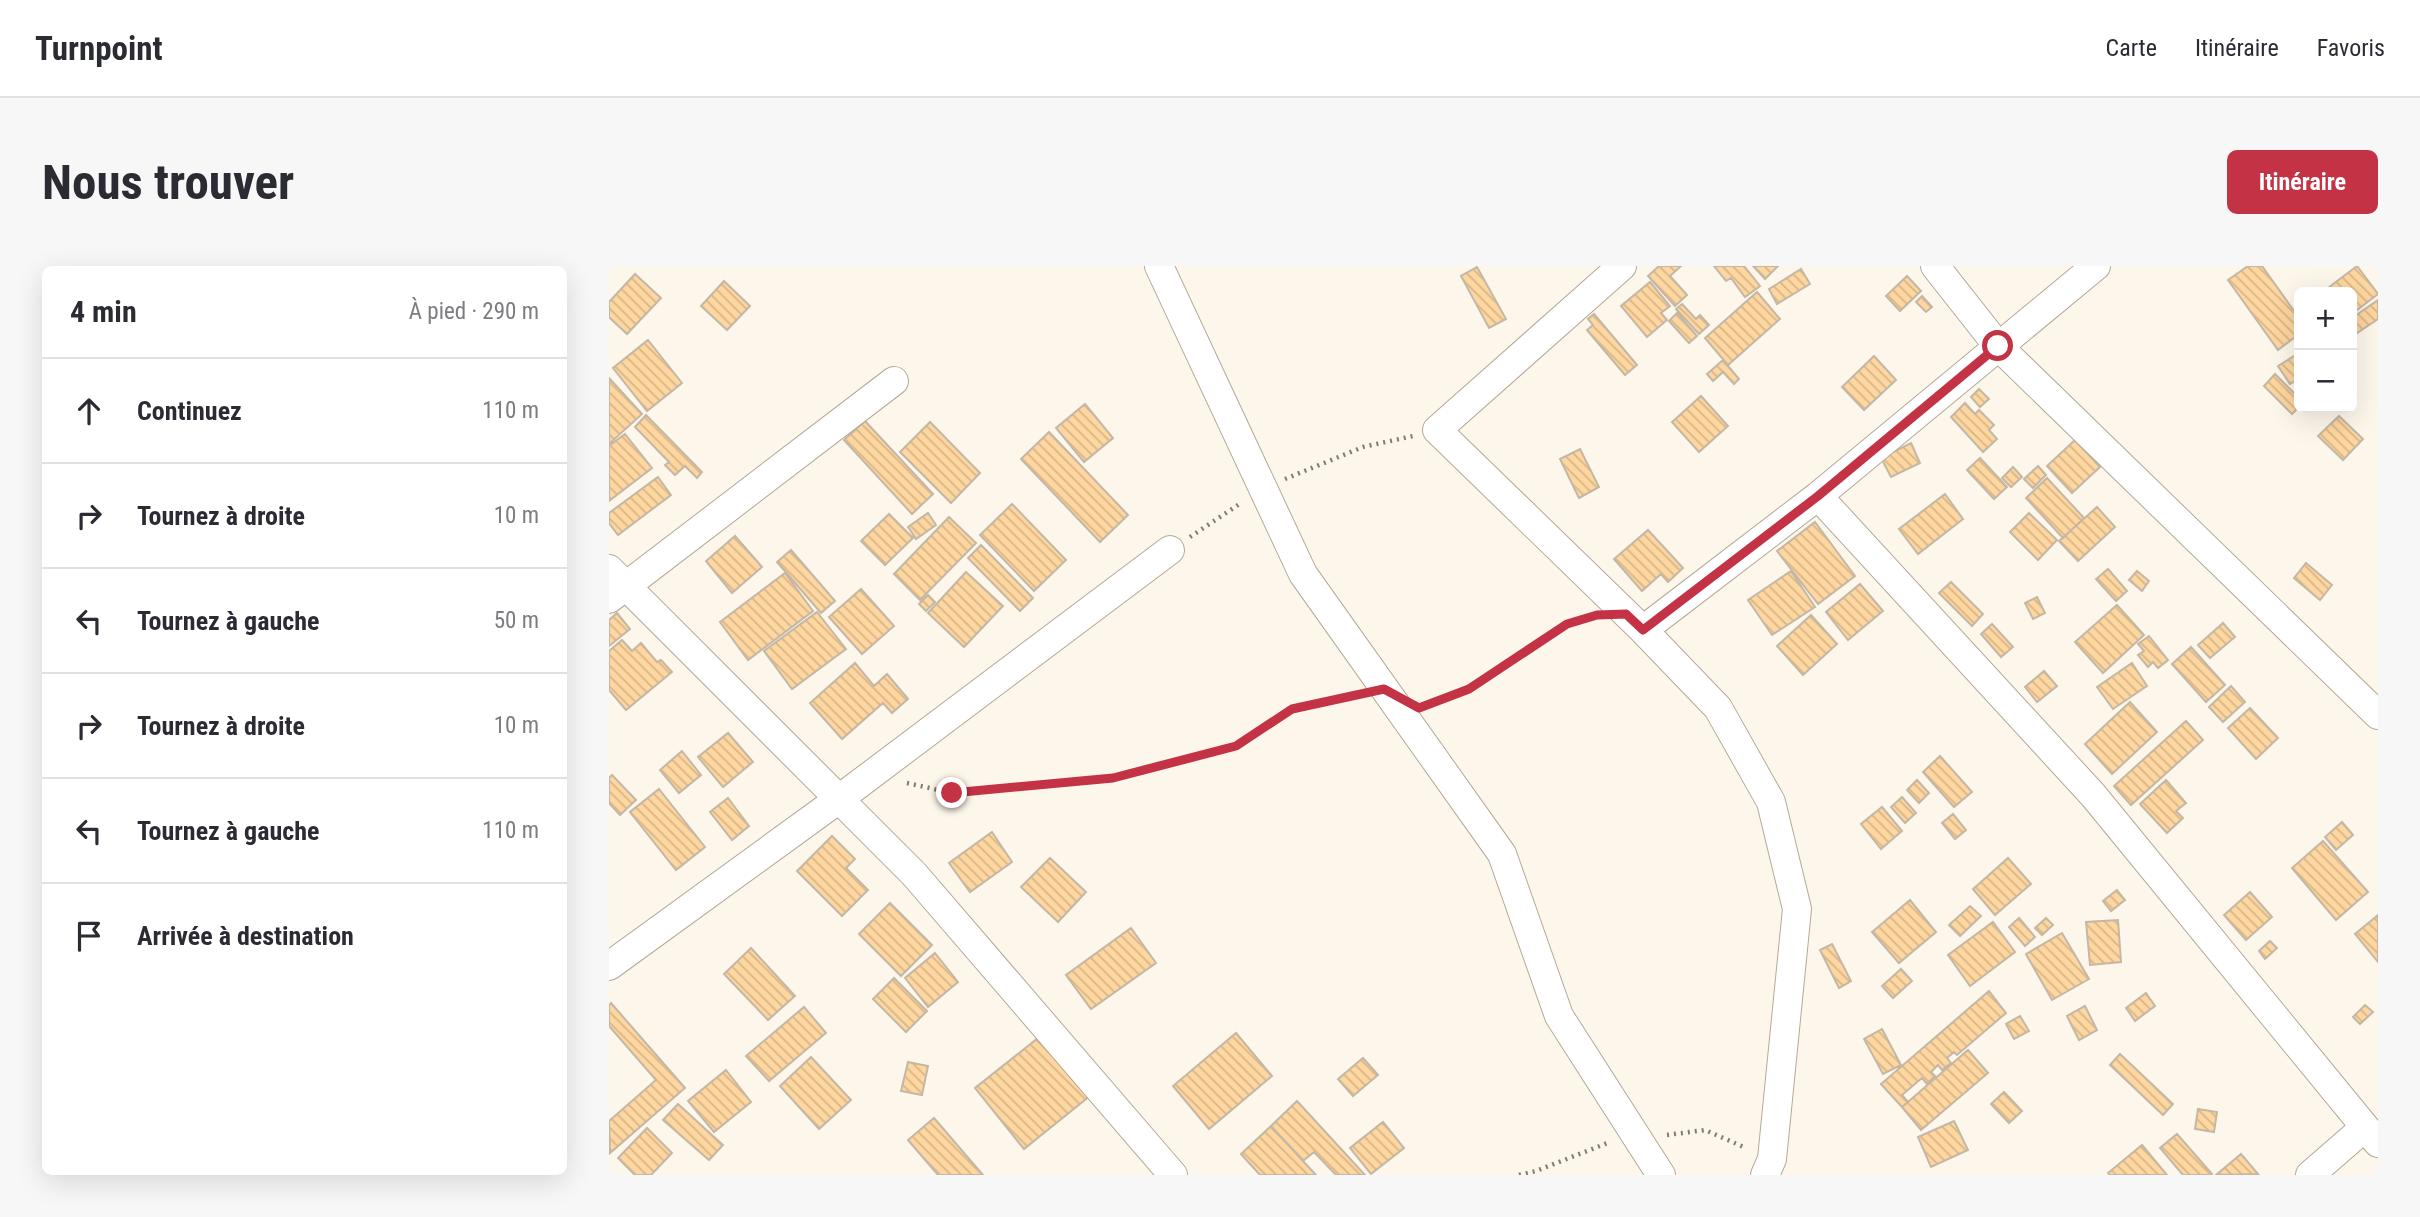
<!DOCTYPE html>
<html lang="fr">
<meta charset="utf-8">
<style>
body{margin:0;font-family:"Roboto Condensed",sans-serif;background:#f7f7f7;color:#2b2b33}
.controls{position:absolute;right:21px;top:21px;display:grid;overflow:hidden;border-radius:10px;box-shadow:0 7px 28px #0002}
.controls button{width:63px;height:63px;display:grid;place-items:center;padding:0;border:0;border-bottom:2px solid #e1e1e2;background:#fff;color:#2b2b33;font:35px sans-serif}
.stop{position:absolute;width:21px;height:21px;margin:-16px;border:5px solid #c33345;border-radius:50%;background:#fff}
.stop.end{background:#c33345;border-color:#fff;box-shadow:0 2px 7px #0008}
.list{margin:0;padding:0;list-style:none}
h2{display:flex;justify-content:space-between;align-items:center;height:91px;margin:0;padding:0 28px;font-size:30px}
h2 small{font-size:23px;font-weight:400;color:#7c7c81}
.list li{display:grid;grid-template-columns:46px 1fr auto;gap:21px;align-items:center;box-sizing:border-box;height:105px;padding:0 28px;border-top:2px solid #e1e1e2}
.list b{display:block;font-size:26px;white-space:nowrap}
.list em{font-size:23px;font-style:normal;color:#7c7c81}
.icon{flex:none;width:38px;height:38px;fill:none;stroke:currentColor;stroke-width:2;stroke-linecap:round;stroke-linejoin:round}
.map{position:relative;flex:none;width:1769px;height:909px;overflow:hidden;border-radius:10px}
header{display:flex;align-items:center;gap:42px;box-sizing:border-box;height:98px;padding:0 35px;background:#fff;border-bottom:2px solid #e1e1e2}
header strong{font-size:33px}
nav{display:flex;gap:38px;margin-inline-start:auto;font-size:24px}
.intro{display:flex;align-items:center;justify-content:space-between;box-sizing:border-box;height:168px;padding:0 42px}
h1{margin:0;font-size:49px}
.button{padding:18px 32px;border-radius:10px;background:#c33345;color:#fff;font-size:24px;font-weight:700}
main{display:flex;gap:42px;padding:0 42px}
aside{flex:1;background:#fff;border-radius:10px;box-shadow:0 7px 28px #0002}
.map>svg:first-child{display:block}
.building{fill:url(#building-back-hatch);stroke:#c4b7a6;stroke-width:2}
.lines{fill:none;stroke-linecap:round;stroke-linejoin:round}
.minor-casing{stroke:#b3a997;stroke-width:30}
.path{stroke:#807c72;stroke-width:4.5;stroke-dasharray:2 5;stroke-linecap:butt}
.minor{stroke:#fff;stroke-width:28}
.route{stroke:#c33345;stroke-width:9}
</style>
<header>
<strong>Turnpoint</strong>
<nav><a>Carte</a><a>Itinéraire</a><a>Favoris</a></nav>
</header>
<div class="intro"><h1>Nous trouver</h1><a class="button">Itinéraire</a></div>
<main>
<aside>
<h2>4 min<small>À pied · 290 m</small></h2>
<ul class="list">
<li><svg class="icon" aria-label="ahead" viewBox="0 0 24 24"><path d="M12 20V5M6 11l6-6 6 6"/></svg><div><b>Continuez</b></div><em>110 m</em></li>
<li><svg class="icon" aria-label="right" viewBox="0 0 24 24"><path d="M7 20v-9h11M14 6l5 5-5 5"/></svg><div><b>Tournez à droite</b></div><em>10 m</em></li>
<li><svg class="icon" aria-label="left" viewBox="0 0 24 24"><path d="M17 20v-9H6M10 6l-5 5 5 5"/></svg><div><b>Tournez à gauche</b></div><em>50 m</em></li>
<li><svg class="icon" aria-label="right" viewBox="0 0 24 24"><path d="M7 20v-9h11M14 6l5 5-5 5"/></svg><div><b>Tournez à droite</b></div><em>10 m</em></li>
<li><svg class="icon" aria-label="left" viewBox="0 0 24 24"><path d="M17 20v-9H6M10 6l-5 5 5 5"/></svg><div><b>Tournez à gauche</b></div><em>110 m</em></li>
<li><svg class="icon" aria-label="arrive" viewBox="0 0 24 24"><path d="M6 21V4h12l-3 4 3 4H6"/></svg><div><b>Arrivée à destination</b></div></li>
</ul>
</aside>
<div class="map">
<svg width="1769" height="909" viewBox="0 0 1769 909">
<defs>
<pattern id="building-back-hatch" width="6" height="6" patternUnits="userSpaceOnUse" patternTransform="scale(1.75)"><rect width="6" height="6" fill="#fed69f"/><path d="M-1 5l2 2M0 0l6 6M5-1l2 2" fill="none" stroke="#d9b687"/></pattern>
</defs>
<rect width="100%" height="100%" fill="#fdf7eb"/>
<path class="building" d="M 1050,0 L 1072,0 L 1061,10 L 1078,29 L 1066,40 L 1039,10 Z
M 1105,0 L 1135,0 L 1151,20 L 1136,31 L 1122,12 L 1117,15 Z
M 1144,0 L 1169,0 L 1156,13 Z
M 1639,0 L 1653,0 L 1690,52 L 1690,68 L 1669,84 L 1619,14 Z
M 1748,0 L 1769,28 L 1743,48 L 1743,26 L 1715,25 Z
M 868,1 L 897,53 L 880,62 L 852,10 Z
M 1192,3 L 1201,18 L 1168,38 L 1160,23 Z
M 26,8 L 52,32 L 18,68 L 0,51 L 0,36 Z
M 1298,10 L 1312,25 L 1291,45 L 1277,30 Z
M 115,15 L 141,40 L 118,64 L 92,40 Z
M 1041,16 L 1061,40 L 1052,47 L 1058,54 L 1038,71 L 1012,40 Z
M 1148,26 L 1171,53 L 1119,99 L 1096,72 Z
M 1313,30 L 1323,41 L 1317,46 L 1307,36 Z
M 1769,34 L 1769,53 L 1745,69 L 1743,66 L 1743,52 Z
M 1073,38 L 1087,53 L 1091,49 L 1100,59 L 1090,68 L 1067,43 Z
M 1068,47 L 1088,70 L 1080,77 L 1060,55 Z
M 985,48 L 1028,99 L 1016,109 L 978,64 L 984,59 L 979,53 Z
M 39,74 L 73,117 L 38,145 L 4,102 Z
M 1690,87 L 1690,112 L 1681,118 L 1669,100 Z
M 1265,90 L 1287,114 L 1255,144 L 1233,121 Z
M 1114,94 L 1130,113 L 1125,118 L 1114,106 L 1104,115 L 1098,108 Z
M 1666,108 L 1690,132 L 1690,141 L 1683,148 L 1655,120 Z
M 0,112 L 33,148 L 0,178 Z
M 1370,123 L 1380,133 L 1371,141 L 1362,131 Z
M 1092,130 L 1119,160 L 1090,186 L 1063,156 Z
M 1356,137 L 1366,148 L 1370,144 L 1385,159 L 1380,164 L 1388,173 L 1374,186 L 1342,151 Z
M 476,138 L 504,172 L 475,196 L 447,162 Z
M 37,149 L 93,206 L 88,212 L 76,200 L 66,209 L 56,199 L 60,196 L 26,161 Z
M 1730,150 L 1754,173 L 1734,194 L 1709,170 Z
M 256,155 L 324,228 L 303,248 L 235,174 Z
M 321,156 L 371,207 L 342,237 L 291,186 Z
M 440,166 L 519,249 L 491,276 L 412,193 Z
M 16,168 L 43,202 L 0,235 L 0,180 Z
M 1466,174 L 1491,201 L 1463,227 L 1438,200 Z
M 1302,177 L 1311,197 L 1282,211 L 1272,192 Z
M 971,183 L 990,221 L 970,232 L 951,193 Z
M 1371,192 L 1398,221 L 1385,233 L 1358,204 Z
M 1429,200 L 1437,209 L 1424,222 L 1415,213 Z
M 1404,201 L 1413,211 L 1402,221 L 1393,212 Z
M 49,211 L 62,229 L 9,269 L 0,257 L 0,247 Z
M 1438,212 L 1475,252 L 1454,272 L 1417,232 Z
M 1336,228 L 1354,253 L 1309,288 L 1290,263 Z
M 403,238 L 457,294 L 425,325 L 371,269 Z
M 1488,241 L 1506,261 L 1469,295 L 1450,275 Z
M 319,247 L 327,259 L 307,273 L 299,261 Z
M 1420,247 L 1448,274 L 1429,294 L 1401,266 Z
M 280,248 L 304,272 L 276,299 L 252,275 Z
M 340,251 L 367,277 L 311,334 L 285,308 Z
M 1206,256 L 1246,310 L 1209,338 L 1168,285 Z
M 1039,264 L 1074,302 L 1059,316 L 1052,308 L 1033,325 L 1005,293 Z
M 126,270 L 153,301 L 123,327 L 97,295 Z
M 372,279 L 424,332 L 411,345 L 359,292 Z
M 182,284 L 226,335 L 212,347 L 168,296 Z
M 1697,297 L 1723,319 L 1711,334 L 1685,312 Z
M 1499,303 L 1518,325 L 1507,335 L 1487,313 Z
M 1182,305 L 1206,341 L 1163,369 L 1139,334 Z
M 1528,305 L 1540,315 L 1533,325 L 1520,314 Z
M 357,306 L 394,340 L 355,381 L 319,347 Z
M 176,307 L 204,345 L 139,394 L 111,356 Z
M 1342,316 L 1374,348 L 1363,360 L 1330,327 Z
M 1251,318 L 1274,345 L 1239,374 L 1217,346 Z
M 252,323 L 285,360 L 253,388 L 220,351 Z
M 319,329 L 326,336 L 317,345 L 310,338 Z
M 1428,331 L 1436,347 L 1424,353 L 1416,337 Z
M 1508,339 L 1535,369 L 1494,407 L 1466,376 Z
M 208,346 L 237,383 L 183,423 L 155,385 Z
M 8,347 L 21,363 L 0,380 L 0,354 Z
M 1202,349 L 1228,378 L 1194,409 L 1168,380 Z
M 1614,357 L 1626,371 L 1601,392 L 1589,379 Z
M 1383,358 L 1404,381 L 1392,391 L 1372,368 Z
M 1540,370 L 1559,394 L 1549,402 L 1544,396 L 1539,401 L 1529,389 L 1535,385 L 1529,378 Z
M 13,374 L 23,385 L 32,377 L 48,396 L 52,394 L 63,406 L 17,444 L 0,424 L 0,385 Z
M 1582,381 L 1616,419 L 1597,436 L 1563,398 Z
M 246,397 L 265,420 L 278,408 L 299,433 L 283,447 L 274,437 L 233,473 L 201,437 Z
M 1523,397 L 1538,420 L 1504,443 L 1488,421 Z
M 1435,405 L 1448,420 L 1428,436 L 1416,421 Z
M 1622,420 L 1636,436 L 1614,456 L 1600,441 Z
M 1521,436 L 1548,466 L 1503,508 L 1476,478 Z
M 1641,442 L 1669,472 L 1647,493 L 1619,462 Z
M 1577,455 L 1594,474 L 1522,539 L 1505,520 Z
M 119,467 L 144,496 L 114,521 L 89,491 Z
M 73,485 L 92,509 L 70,527 L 51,504 Z
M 1331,490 L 1363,526 L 1345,541 L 1314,506 Z
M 3,509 L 27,534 L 11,549 L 0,537 L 0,512 Z
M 1308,514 L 1320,527 L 1310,537 L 1298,524 Z
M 1557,514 L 1577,537 L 1567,545 L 1574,552 L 1558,567 L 1531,538 Z
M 50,523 L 96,581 L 67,604 L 21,546 Z
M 1293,531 L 1307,547 L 1296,557 L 1282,541 Z
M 119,532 L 140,560 L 123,574 L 101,546 Z
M 1273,541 L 1293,565 L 1272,583 L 1252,558 Z
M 1344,548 L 1357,564 L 1346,573 L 1333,557 Z
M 1733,556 L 1744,569 L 1727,584 L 1716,571 Z
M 383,566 L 403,596 L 361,626 L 340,597 Z
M 223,570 L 246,593 L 237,602 L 259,624 L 233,650 L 188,605 Z
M 1714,575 L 1759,626 L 1727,654 L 1683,602 Z
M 441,592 L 477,626 L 449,656 L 412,621 Z
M 1399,592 L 1422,618 L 1386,649 L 1364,623 Z
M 1508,624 L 1516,634 L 1502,645 L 1494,635 Z
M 1641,626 L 1663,651 L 1637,674 L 1615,649 Z
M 1301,634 L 1327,666 L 1290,697 L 1263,666 Z
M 281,637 L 323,679 L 292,710 L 250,668 Z
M 1361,640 L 1372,650 L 1351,670 L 1340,659 Z
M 1769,649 L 1769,696 L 1746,668 Z
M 1410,652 L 1426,671 L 1416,680 L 1400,661 Z
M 1437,652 L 1444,659 L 1433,669 L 1426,662 Z
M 1509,654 L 1512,696 L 1481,699 L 1477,656 Z
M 1384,656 L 1406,686 L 1361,720 L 1339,689 Z
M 522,662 L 547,697 L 482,743 L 457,709 Z
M 1453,667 L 1480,713 L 1443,734 L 1417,688 Z
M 1661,675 L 1668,682 L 1656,693 L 1650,685 Z
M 1223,678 L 1242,715 L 1230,722 L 1211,684 Z
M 142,682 L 186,730 L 159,754 L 115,708 Z
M 326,687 L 349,716 L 319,741 L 296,712 Z
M 1292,703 L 1303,715 L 1284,732 L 1273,720 Z
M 285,712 L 318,745 L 297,766 L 264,733 Z
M 1380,725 L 1397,747 L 1348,789 L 1345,786 L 1338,792 L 1342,797 L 1333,804 L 1329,799 L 1322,806 L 1326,810 L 1318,818 L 1313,812 L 1293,829 L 1299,836 L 1293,841 L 1272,818 Z
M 1537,727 L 1546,740 L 1526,755 L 1517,742 Z
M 2,737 L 76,822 L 1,887 L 0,855 L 47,814 L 0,760 L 0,740 Z
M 1756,739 L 1764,746 L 1751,758 L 1744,751 Z
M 1476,740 L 1488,764 L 1470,774 L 1458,750 Z
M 195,741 L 217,767 L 160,815 L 137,790 Z
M 1411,750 L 1420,765 L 1405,773 L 1397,758 Z
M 1273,763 L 1292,799 L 1274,808 L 1255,773 Z
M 627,767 L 663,810 L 600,863 L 564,820 Z
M 434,768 L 482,829 L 415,883 L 366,822 Z
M 1359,784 L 1379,807 L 1312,864 L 1293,841 Z
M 1511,788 L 1564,838 L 1554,849 L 1501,799 Z
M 202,791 L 242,834 L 210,863 L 171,820 Z
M 754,792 L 769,809 L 744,830 L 729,813 Z
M 299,796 L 319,800 L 313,829 L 292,825 Z
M 117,804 L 142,836 L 105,866 L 79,835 Z
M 1395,826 L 1413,845 L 1400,857 L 1382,838 Z
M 688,835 L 756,909 L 727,909 L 705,886 L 694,895 L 662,860 Z
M 69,838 L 114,879 L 100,894 L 54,854 Z
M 1589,843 L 1608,846 L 1605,866 L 1586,863 Z
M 325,852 L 374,909 L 329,909 L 299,874 Z
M 1345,855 L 1359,884 L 1322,901 L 1309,871 Z
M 774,856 L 795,882 L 762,908 L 741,882 Z
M 662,860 L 694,895 L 707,909 L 651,909 L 632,888 Z
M 38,862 L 63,887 L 42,909 L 26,909 L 9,892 Z
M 1568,868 L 1603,908 L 1602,909 L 1574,909 L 1551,882 Z
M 1533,879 L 1558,909 L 1501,909 L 1499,907 Z
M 1632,888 L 1649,908 L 1607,909 Z"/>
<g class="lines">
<g class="minor-casing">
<path id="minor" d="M 550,0 L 694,308 L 893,588 L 950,750 L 1052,909
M 1013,0 L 828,164 L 1034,364 L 1109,442 L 1162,536 L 1188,643 L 1163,893 L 1156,909
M 1326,0 L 1389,80 L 1769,449
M 1209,230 L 1484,529 L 1769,877
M 0,303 L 305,608 L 564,909
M 0,333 L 285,115
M 1034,364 L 1209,230 L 1487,0
M 0,700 L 230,533 L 561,284
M 1701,909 L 1755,862"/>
</g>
<path class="path" d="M 676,213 L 754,181 L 804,170
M 581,271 L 632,237
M 819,438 L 860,423 L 958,358 L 983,351
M 298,517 L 343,527 L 504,512 L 627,480 L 683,443 L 746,429
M 1058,869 L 1096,864 L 1137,882
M 910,909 L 927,905 L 1001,876"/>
<use href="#minor" class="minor"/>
</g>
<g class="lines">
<path class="route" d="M 343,527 L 504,512 L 627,480 L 683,443 L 775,423 L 810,442 L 860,423 L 958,358 L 988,349 L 1017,348 L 1034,364 L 1209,230 L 1389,80"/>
</g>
</svg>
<div class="controls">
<button>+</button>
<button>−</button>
</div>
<div class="stop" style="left:1389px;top:80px"></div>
<div class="stop end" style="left:343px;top:527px"></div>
</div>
</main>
